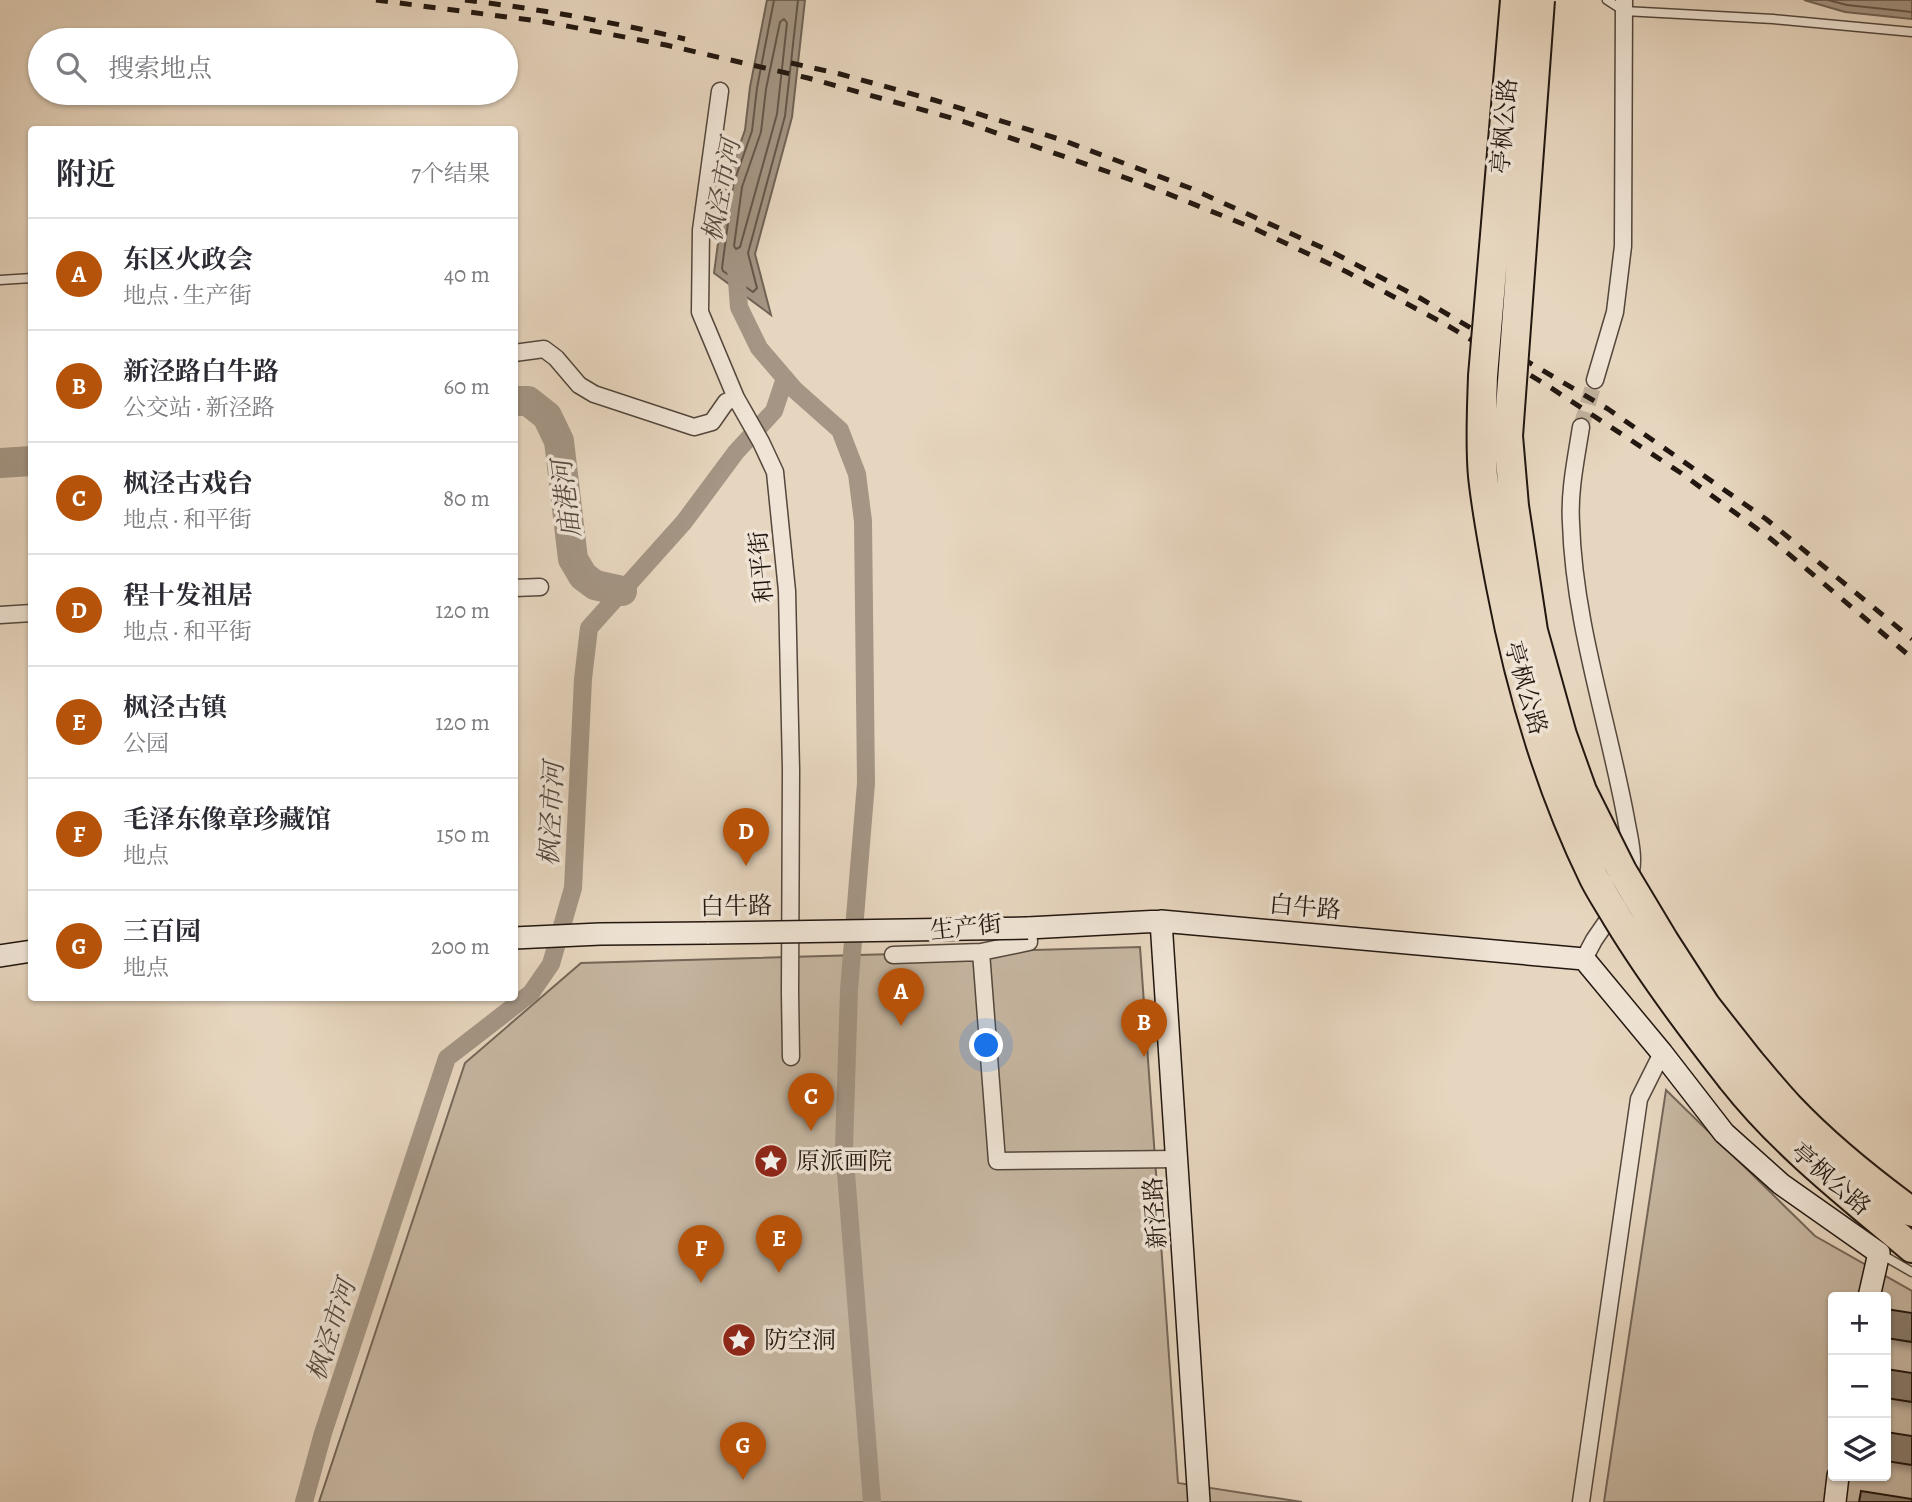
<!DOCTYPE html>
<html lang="zh">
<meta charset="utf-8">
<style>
body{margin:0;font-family:Alegreya,"Noto Serif SC",serif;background:#f2f2f3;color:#2b2b33}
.controls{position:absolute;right:21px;bottom:21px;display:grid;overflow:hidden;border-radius:7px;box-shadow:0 2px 5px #0004}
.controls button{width:63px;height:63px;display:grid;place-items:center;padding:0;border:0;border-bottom:2px solid #e1e1e2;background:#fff;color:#2b2b33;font:35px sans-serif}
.you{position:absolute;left:987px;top:1046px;width:24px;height:24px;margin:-18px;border:5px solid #fff;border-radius:50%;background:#1a73e8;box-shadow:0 0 0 10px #1a73e833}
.badge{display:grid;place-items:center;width:46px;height:46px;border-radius:50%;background:#b45309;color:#fff;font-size:23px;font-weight:700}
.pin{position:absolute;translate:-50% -58px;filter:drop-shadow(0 2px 4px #0008)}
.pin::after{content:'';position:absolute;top:37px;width:24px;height:21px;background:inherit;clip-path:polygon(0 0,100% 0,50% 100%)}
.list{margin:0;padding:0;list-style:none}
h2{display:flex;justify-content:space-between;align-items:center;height:91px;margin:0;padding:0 28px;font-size:30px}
h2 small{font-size:23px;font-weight:400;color:#7c7c81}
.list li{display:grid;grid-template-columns:46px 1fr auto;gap:21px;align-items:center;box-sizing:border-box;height:112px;padding:0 28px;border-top:2px solid #e1e1e2}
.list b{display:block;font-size:26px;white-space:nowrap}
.list p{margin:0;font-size:23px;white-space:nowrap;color:#7c7c81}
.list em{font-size:23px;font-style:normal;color:#7c7c81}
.icon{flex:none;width:38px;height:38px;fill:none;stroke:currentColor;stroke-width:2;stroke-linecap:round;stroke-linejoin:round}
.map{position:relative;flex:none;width:1912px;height:1502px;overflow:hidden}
.search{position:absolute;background:#fff;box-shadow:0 2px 5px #0004;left:28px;top:28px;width:490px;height:77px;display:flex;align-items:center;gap:18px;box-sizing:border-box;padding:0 24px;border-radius:38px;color:#7c7c81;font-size:26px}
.panel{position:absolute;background:#fff;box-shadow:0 2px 5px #0004;left:28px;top:126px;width:490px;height:875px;border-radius:7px}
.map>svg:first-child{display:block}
.green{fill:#c6b6a1;stroke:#746658;stroke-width:2;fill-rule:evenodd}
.water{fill:#a49584;stroke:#706356;stroke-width:2}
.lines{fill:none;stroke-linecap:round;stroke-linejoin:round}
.shore{stroke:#63564a;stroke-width:2}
.canal{stroke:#a49584;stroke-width:18}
.river{stroke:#a49584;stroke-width:30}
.building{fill:#887a6b;stroke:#221710;stroke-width:2;filter:url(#shadow)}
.street-tunnel{stroke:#c0b09c;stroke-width:16;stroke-dasharray:16 8;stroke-linecap:butt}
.lane-casing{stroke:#53473c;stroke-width:11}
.street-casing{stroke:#53473c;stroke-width:19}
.secondary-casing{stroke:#221710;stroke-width:24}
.highway-casing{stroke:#221710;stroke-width:32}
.lane{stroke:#efe4d5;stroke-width:8}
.street{stroke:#efe4d5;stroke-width:16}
.secondary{stroke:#efe4d5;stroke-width:21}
.highway{stroke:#e7d6bf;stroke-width:28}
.rail{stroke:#221710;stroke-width:5;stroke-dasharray:12 12;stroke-linecap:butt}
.secondary-bridge-casing{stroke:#221710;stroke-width:24;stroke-linecap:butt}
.highway-bridge-casing{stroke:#221710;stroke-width:32;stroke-linecap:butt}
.secondary-bridge{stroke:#efe4d5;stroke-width:21}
.highway-bridge{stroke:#e7d6bf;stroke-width:28}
.labels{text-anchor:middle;stroke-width:7;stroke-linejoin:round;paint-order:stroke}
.street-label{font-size:24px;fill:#221710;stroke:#efe4d5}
.poi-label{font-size:24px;fill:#221710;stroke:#efe4d5;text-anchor:start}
.water-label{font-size:26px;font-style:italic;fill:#56493e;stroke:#efe4d5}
</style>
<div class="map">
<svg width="1912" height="1502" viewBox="0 0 1912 1502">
<defs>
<filter id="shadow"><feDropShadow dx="6" dy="6" stdDeviation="3.5" flood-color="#0004"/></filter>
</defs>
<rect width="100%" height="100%" fill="#e7d6bf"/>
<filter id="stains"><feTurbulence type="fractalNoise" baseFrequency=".00286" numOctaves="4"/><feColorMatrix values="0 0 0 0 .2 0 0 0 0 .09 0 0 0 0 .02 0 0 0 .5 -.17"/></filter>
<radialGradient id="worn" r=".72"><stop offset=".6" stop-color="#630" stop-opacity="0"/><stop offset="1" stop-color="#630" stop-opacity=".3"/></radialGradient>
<path class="green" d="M 1140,947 L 1178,1483 L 1302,1502 L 319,1502 L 465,1063 L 581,963 Z
M 1666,1090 L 1815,1236 L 1912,1291 L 1912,1502 L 1604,1502 ZM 1833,1297 L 1886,1297 L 1886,1476 L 1833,1476 Z"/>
<path class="water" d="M 767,0 L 805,0 L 792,117 L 755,254 L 771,315 L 714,273 L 726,184 L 745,130 L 750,87 Z
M 1804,0 L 1912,0 L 1912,19 L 1845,12 Z"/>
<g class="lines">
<path class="shore" d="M 774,0 L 757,88 L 752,131 L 733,185 L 722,268 L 723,271 L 753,292 L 757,288 L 748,253 L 785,116 L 798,0
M 1828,0 L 1847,5 L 1912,12
M 784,19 L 787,23 L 777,114 L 740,247 L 736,249 L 734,246 L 742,187 L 761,132 L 766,89 L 780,22 Z"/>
<path class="canal" d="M 736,268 L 739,307 L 759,348 L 795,390 L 840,430 L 857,474 L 863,521 L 866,783 L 849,990 L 844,1148 L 872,1502
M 304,1502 L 323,1433 L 447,1058 L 531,993 L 551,964 L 573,888 L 583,679 L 589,628 L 684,522 L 736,452 L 774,411 L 785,378"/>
<path class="river" d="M 514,401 L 528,401 L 547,416 L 559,441 L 573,559 L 583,576 L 595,585 L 622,591
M 0,463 L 32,461"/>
</g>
<path class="building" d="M 1886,1309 L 1912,1313 L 1912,1342 L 1886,1338 Z
M 1886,1369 L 1912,1373 L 1912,1402 L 1886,1398 Z
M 1886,1432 L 1912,1436 L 1912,1465 L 1886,1461 Z
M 1861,1491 L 1912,1499 L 1912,1502 L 1859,1502 Z"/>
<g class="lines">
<path class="street-tunnel" d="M 1581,427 L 1595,380"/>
<g class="lane-casing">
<path id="lane" d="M 1607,0 L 1624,11 L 1773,19 L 1912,32
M 0,280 L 32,278
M 1879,1253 L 1912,1272"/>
</g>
<g class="street-casing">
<path id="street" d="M 720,91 L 701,230 L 700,312 L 736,398 L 761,442 L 775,472 L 787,591 L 791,770 L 790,992 L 791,1057
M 514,353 L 544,349 L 556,358 L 579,385 L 594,394 L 694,427 L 712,422 L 726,402 L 736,398
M 1595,380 L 1615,312 L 1623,246 L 1624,0
M 1581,427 C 1576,459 1569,491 1571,523 C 1574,623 1608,721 1626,819 C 1629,837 1636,860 1629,878
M 514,588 L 540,587
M 0,615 L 32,613
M 981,952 L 997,1161 L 1177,1159
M 893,955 L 981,952 L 1029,942 L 1028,928
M 1584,959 L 1594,940 L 1616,908
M 1581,1502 L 1639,1099 L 1662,1053"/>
</g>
<g class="secondary-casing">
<path id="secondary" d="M 1161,921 L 1199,1502
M 1028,928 L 1161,921 L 1584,959 L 1662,1053 L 1724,1133 L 1781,1184 L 1879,1253 L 1869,1297
M 514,938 L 600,934 L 709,933
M 0,956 L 32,951
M 1835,1502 L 1838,1476"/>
</g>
<g class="highway-casing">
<path id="highway" d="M 1750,1062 C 1763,1077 1775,1092 1789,1107 C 1826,1146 1868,1180 1912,1212
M 1732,1079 C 1783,1144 1849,1195 1912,1248"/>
</g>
<use href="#lane" class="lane"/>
<use href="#street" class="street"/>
<use href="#secondary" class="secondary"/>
<use href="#highway" class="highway"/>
<path class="rail" d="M 376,0 L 546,22 L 666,45 L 808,78 L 959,120 L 1146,185 L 1253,228 L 1347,272 L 1445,324 L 1545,384 L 1681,473 L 1771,539 L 1912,658
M 465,0 C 539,9 613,22 685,39
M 791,63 L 840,74 L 934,100 L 1062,140 L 1190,188 L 1334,253 L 1420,298 L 1608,409 L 1766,519 L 1912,639"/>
<g class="secondary-bridge-casing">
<path id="secondary-bridge" d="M 709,933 L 1028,928"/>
</g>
<g class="highway-bridge-casing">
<path id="highway-bridge" d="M 1515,0 L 1483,376 C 1482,409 1480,443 1483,476 C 1487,513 1494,550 1501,586 C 1520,686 1549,786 1594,878 C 1601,892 1610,905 1618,919 C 1652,975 1691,1027 1732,1079
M 1540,0 L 1508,436 L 1514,506 L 1533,631 L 1562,735 L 1582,791 L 1622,871 L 1664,941 L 1706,1006 L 1750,1062"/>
</g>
<use href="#secondary-bridge" class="secondary-bridge"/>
<use href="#highway-bridge" class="highway-bridge"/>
</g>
<defs>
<g id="sight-disc" transform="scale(1.75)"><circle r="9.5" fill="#8f2418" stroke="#efe4d5"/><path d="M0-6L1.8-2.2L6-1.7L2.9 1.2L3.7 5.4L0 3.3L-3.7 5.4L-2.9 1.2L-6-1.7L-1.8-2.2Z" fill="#fff"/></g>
</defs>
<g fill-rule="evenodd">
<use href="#sight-disc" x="771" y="1161"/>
<use href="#sight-disc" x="739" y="1340"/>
</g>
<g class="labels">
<g class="street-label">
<text transform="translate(1504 126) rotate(-85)" y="8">亭枫公路</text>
<text transform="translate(761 567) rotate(-95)" y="8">和平街</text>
<text transform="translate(1526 688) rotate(74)" y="8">亭枫公路</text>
<text transform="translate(736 906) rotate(-1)" y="8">白牛路</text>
<text transform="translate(1305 907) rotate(5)" y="8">白牛路</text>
<text transform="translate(966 927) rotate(-6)" y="8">生产街</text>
<text transform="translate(1831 1179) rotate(41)" y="8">亭枫公路</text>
<text transform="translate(1155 1213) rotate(-94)" y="8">新泾路</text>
</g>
<g class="poi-label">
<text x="796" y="1169">原派画院</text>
<text x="764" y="1348">防空洞</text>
</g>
<g class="water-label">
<text transform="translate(721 190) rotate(-79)" y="9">枫泾市河</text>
<text transform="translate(566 499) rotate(-97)" y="9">庙港河</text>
<text transform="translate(551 814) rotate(-87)" y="9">枫泾市河</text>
<text transform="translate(331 1330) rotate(-72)" y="9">枫泾市河</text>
</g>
</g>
<rect width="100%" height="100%" filter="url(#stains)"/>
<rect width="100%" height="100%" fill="url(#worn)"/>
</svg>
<div class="controls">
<button>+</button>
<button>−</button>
<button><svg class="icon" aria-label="layers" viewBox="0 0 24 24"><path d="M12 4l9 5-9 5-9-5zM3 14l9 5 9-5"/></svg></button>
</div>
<div class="you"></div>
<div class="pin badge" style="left:901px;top:1026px">A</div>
<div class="pin badge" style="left:1144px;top:1057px">B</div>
<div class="pin badge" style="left:811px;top:1131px">C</div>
<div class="pin badge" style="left:746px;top:866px">D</div>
<div class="pin badge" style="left:779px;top:1273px">E</div>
<div class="pin badge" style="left:701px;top:1283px">F</div>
<div class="pin badge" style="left:743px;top:1480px">G</div>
<div class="search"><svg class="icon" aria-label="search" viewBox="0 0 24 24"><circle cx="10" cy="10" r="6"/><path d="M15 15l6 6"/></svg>搜索地点</div>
<section class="panel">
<h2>附近<small>7个结果</small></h2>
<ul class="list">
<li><span class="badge">A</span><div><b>东区火政会</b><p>地点 · 生产街</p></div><em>40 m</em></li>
<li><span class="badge">B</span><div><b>新泾路白牛路</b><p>公交站 · 新泾路</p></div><em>60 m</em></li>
<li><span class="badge">C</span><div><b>枫泾古戏台</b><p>地点 · 和平街</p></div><em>80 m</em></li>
<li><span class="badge">D</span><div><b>程十发祖居</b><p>地点 · 和平街</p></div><em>120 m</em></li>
<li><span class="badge">E</span><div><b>枫泾古镇</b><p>公园</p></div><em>120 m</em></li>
<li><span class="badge">F</span><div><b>毛泽东像章珍藏馆</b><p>地点</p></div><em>150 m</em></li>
<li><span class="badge">G</span><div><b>三百园</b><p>地点</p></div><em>200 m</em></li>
</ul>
</section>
</div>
